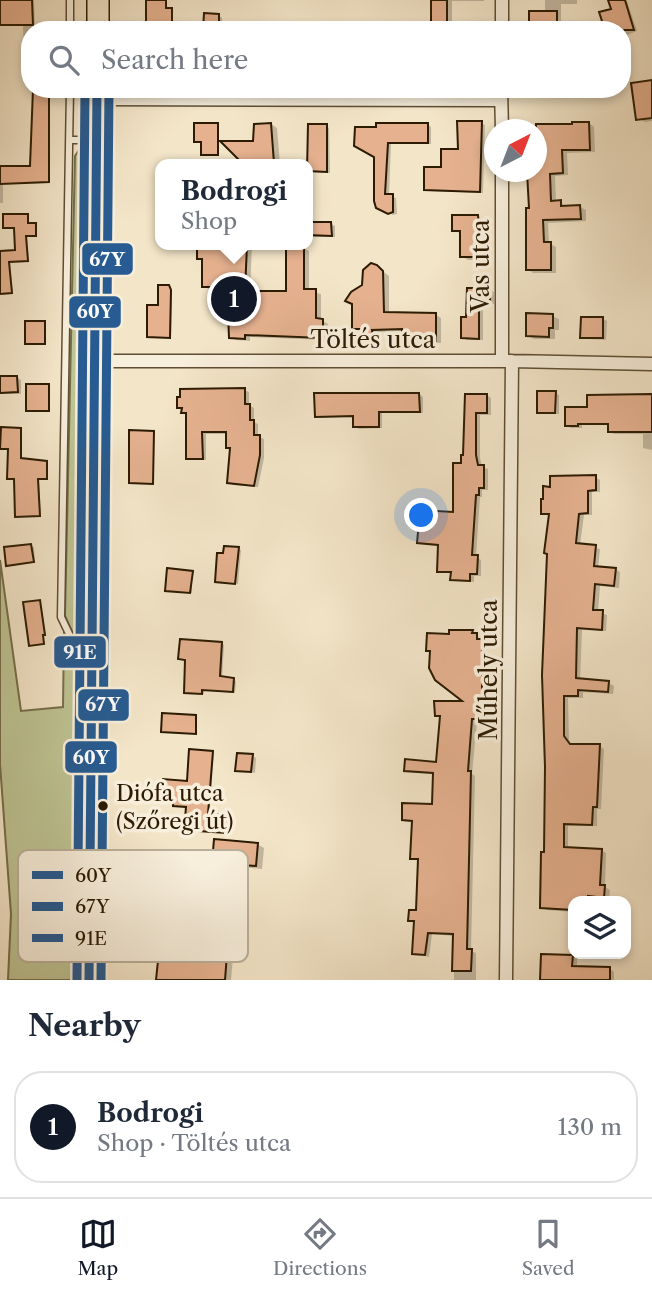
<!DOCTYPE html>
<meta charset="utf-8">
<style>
body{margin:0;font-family:"Libre Caslon Text",serif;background:#f6f6f7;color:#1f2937}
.controls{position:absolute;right:21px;bottom:21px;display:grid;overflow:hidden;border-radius:14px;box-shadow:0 4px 10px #0003}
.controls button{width:63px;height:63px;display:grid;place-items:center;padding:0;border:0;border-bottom:2px solid #e0e1e3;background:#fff;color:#1f2937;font:35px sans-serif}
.compass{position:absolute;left:484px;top:119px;width:63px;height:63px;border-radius:50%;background:#fff;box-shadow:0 4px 10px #0003;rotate:42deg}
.you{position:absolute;left:422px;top:516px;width:24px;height:24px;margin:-18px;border:5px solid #fff;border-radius:50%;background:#1a73e8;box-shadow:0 0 0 10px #1a73e833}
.badge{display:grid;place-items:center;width:46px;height:46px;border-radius:50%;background:#111827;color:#fff;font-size:23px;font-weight:700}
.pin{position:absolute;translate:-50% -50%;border:4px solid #fff;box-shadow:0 2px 7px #0006}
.popup{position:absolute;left:155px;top:159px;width:158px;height:91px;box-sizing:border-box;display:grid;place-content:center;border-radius:14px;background:#fff;filter:drop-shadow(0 2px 5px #0005);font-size:23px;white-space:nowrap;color:#747a83}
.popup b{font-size:26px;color:#1f2937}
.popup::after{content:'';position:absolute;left:50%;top:100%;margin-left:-14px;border:14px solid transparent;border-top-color:#fff}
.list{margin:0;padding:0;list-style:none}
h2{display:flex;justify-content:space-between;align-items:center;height:91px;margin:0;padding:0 28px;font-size:30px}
h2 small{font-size:23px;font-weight:400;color:#747a83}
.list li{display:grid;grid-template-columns:46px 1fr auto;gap:21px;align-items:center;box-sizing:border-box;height:112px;margin:0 14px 14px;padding:0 14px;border:2px solid #e0e1e3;border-radius:28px}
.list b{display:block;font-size:26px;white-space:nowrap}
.list p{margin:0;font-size:23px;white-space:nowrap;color:#747a83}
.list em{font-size:23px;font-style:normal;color:#747a83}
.icon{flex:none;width:38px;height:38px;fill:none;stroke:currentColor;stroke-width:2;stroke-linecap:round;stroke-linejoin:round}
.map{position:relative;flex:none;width:652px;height:980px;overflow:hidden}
.search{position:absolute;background:#fff;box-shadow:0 4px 10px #0003;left:21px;right:21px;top:21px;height:77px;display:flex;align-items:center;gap:18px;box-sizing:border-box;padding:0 24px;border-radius:28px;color:#747a83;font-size:26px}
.sheet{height:217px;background:#fff}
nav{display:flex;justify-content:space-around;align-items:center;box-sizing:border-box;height:98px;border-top:2px solid #e0e1e3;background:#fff;font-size:19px;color:#747a83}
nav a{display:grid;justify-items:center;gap:4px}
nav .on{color:#111827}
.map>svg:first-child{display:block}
.green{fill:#bec393;stroke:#756f4a;stroke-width:2}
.shadow{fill:#0003}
.building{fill:#e5b18f;stroke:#2c1b02;stroke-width:2}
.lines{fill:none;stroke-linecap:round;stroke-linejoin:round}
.service-casing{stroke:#5e4e34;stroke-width:9}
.minor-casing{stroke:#5e4e34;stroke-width:15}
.primary-casing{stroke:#2c1b02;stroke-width:24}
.service{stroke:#f7eedb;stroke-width:6}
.minor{stroke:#f7eedb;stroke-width:12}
.primary{stroke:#f3e5c8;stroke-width:21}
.bus-1-casing{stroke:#f7eedb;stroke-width:14}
.bus-2-casing{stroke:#f7eedb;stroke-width:14}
.bus-3-casing{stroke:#f7eedb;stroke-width:14}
.bus-1{stroke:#275b91;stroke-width:9}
.bus-2{stroke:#275b91;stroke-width:9}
.bus-3{stroke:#275b91;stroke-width:9}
.bus-dot{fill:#2c1b02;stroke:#f7eedb;stroke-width:2.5}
.labels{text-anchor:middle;stroke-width:7;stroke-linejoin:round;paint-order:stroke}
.bus-label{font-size:22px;fill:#2c1b02;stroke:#f7eedb;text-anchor:start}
.street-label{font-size:24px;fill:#2c1b02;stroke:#f7eedb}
.key{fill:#f7eedb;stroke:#baaf9a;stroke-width:2}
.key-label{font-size:19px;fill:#2c1b02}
.line-badge{stroke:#f7eedb;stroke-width:2.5}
.badge-label{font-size:19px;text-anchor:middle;font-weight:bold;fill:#fff}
</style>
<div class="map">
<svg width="652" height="980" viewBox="0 0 652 980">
<rect width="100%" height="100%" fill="#f3e5c8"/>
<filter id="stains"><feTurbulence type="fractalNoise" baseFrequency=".00286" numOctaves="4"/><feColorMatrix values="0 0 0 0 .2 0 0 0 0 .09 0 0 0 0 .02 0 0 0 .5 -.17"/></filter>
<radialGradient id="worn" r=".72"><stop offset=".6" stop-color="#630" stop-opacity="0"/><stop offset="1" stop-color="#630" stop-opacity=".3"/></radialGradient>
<path class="green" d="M 81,147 L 85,152 L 82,646 L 79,647 L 65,616 L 75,156 Z
M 0,560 L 21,711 L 63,707 L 64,632 L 81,666 L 79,856 L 75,880 L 78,980 L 8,980 L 11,914 L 0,764 Z"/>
<path class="shadow" d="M 0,0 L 34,0 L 35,30 L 30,30 L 30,60 L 24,59 L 23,25 L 0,26 Z
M 148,0 L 167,0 L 167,10 L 173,11 L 173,22 L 167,23 L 166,30 L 148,30 Z
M 432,0 L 484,0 L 484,1 L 452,1 L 452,27 L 456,30 L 432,30 Z
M 545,0 L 577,0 L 577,4 L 561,4 L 561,30 L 530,30 L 545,13 Z
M 620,0 L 627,1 L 637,31 L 627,35 L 623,32 L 613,10 Z
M 218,15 L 222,18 L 222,30 L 200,30 L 200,27 L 205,27 Z
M 291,21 L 305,21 L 311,24 L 311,30 L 291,30 Z
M 652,82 L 652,121 L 645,122 L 638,119 Z
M 528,89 L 579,89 L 579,95 L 532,96 L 528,93 Z
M 49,90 L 50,182 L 3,184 L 3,203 L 0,203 L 0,168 L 32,167 Z
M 481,123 L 485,125 L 483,193 L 430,191 L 426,189 Z
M 589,123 L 594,127 L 595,152 L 567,153 L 568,175 L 555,176 L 556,202 L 560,202 L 566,207 L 580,207 L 586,210 L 586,221 L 548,223 L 549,243 L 556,247 L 556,273 L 533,273 L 528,269 L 531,209 L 529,172 L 536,172 L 536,130 L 527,130 L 527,126 Z
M 271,124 L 277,128 L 280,164 L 245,163 L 255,143 Z
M 427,124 L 431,127 L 431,144 L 391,144 L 389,196 L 396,198 L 397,214 L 393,215 L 378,207 L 376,156 L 356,145 Z
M 326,126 L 329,128 L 330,173 L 312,172 L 309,170 Z
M 156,173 L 160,173 L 160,194 L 155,193 Z
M 27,216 L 29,225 L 37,226 L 36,236 L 27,236 L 29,261 L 10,262 L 13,293 L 0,294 L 0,253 L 16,251 Z
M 477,216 L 484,220 L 487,260 L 468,260 L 462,256 L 461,234 L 454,230 Z
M 308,224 L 331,224 L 335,226 L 335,237 L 310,237 L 308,235 Z
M 234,245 L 252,245 L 250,292 L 288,293 L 303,248 L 309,251 L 309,291 L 321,294 L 321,320 L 328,324 L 328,340 L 250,337 L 250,341 L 236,340 L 230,337 L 228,289 L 209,289 L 204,286 L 204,261 L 199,258 L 234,250 Z
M 376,266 L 389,276 L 389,314 L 436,315 L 441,318 L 441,343 L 410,342 L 404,339 L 404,331 L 378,332 L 378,341 L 369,341 L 363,337 L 363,331 L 354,328 L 364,286 Z
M 169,287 L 172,292 L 171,338 L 150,337 Z
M 469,289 L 490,290 L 494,292 L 494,304 L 483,303 L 483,340 L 467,340 L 463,337 L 468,319 Z
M 552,316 L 559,319 L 559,330 L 555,330 L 555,339 L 534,339 L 527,335 Z
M 603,319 L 607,321 L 606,340 L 586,339 L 582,337 Z
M 45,323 L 46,344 L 27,343 Z
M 0,378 L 17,378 L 21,380 L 21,394 L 0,394 Z
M 244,390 L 249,392 L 249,405 L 254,408 L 254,422 L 258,424 L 258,436 L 264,439 L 264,458 L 258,487 L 233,485 L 229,482 L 232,449 L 228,447 L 228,434 L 206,434 L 206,460 L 192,460 L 188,458 L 187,415 L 178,407 Z
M 555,393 L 559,395 L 559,414 L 543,414 L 539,412 Z
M 419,394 L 423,397 L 423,413 L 382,413 L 382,428 L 359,429 L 355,426 L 355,417 L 321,418 L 317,416 Z
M 467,395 L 487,395 L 491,398 L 491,415 L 480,415 L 480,458 L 482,467 L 488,469 L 488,490 L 482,490 L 482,497 L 480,497 L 476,557 L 481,560 L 481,576 L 474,576 L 474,582 L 457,581 L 452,579 L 453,574 L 438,571 L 440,546 L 419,542 L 455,514 L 465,457 Z
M 652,396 L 652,450 L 643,448 L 643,434 L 614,434 L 610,431 L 610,425 L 582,425 L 582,428 L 571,428 L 566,425 L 589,409 Z
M 21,429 L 22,460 L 48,463 L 48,479 L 39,479 L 41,516 L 18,517 L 15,479 L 9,449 L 0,448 L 0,439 Z
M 154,432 L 154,483 L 132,483 L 130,482 Z
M 595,477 L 600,480 L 600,492 L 592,492 L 592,515 L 584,515 L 580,545 L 600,549 L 598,568 L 615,569 L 620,572 L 619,588 L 600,586 L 598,612 L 607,615 L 606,631 L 582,630 L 580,680 L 609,683 L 614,686 L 613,694 L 583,692 L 583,698 L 568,698 L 569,741 L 573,746 L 599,746 L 604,749 L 601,809 L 597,809 L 597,826 L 568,826 L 568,849 L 601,850 L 606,853 L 605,887 L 610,890 L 609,899 L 593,898 L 593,901 L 573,901 L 573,912 L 547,910 L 542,907 L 545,854 L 550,516 L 543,513 Z
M 31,546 L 34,547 L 35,563 L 7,564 Z
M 238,549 L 241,550 L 238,584 L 217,581 Z
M 192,573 L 192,593 L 168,590 Z
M 40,601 L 46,635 L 43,635 L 45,644 L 32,646 Z
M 472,632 L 486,644 L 487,671 L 485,707 L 486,720 L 477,721 L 472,774 L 475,776 L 471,951 L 476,953 L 476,980 L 454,980 L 454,936 L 432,934 L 429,957 L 414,953 L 414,922 L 410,920 L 418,912 L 420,861 L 412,858 L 414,822 L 404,819 L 434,806 L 435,774 L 410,772 L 406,770 L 437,763 L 442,718 L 436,715 L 466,703 L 428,650 L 451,635 Z
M 222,643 L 224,645 L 222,678 L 236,681 L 235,693 L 204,690 L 204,694 L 185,692 L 187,660 L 180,658 Z
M 212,752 L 214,753 L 209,816 L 228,818 L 227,833 L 188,830 L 188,807 L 175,794 L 166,794 L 189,783 Z
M 252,756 L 256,758 L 255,773 L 237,770 Z
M 257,844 L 264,848 L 262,869 L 221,865 L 214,862 Z
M 208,931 L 214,934 L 213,941 L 228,942 L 234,946 L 231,980 L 161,980 L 183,945 Z
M 572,956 L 577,959 L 577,968 L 610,969 L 614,972 L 614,980 L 543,980 Z"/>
<path class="building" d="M 0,0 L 32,0 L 33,25 L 0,25 Z
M 146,0 L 166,0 L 166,8 L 172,8 L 172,22 L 166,23 L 166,28 L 146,29 Z
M 431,0 L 447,0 L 447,30 L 431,30 Z
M 608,0 L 625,0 L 634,30 L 605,30 L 599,12 L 611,9 Z
M 529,11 L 557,11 L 557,30 L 529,30 Z
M 204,13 L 219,14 L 219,30 L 203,30 Z
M 652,80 L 652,118 L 636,120 L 631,83 Z
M 33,89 L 49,89 L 49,182 L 0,184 L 0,166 L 30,166 Z
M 457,121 L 482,121 L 480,192 L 424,190 L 424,167 L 441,167 L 441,149 L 458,149 Z
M 572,122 L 589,122 L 590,150 L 562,150 L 563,173 L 550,174 L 551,201 L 561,200 L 561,206 L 580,205 L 581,219 L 543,220 L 544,242 L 551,242 L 551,270 L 526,270 L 526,208 L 529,208 L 527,172 L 536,172 L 536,124 L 572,124 Z
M 194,123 L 218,123 L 218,155 L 201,155 L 201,142 L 194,142 Z
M 271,123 L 274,163 L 243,164 L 220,141 L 253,141 L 254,124 Z
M 376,123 L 428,123 L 428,143 L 388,143 L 385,194 L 393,194 L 393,212 L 388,214 L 376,208 L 374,201 L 374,157 L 354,146 L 355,127 L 376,127 Z
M 308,124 L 327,124 L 327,172 L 307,171 Z
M 3,214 L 28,214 L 28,223 L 36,223 L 36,236 L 26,236 L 28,261 L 9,262 L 12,293 L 0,294 L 0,251 L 15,250 L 14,228 L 3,228 Z
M 452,215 L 478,215 L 481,257 L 460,257 L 460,231 L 452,231 Z
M 307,222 L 331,222 L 332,236 L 307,235 Z
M 232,245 L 247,245 L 245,291 L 286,291 L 286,246 L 304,246 L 304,289 L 316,289 L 316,318 L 323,319 L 323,338 L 245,335 L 245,339 L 229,338 L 227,287 L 202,287 L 202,259 L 197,259 L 197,248 L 232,248 Z
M 371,263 L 377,265 L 383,271 L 384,312 L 436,313 L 436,341 L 402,340 L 402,329 L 372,330 L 373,338 L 361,338 L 361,329 L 352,329 L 352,304 L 345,301 L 351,292 L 362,285 L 363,270 Z
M 158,285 L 169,285 L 171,290 L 170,338 L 147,337 L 147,305 L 158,305 Z
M 467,288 L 490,288 L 490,303 L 479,302 L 479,339 L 461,338 L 461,317 L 466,317 Z
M 526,313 L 553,314 L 553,328 L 549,328 L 549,337 L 526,336 Z
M 581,317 L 603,317 L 603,338 L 580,338 Z
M 25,321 L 45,321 L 45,344 L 25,344 Z
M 0,376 L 17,376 L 18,392 L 0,393 Z
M 26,384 L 49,384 L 49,411 L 26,411 Z
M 245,388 L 245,404 L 250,404 L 250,420 L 254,420 L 254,435 L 260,435 L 260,455 L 254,486 L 227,483 L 230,448 L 226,448 L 226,432 L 202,432 L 203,459 L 186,459 L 186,413 L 181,413 L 182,408 L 177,408 L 177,397 L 180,397 L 180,389 Z
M 537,391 L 556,391 L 555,413 L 537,413 Z
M 314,393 L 419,393 L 420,412 L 379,412 L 379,427 L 353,427 L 353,416 L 315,417 Z
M 465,394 L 487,394 L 487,413 L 476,413 L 476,455 L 478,465 L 484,465 L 484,488 L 479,488 L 479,495 L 476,495 L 472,555 L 478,555 L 477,574 L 470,574 L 470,581 L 450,580 L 451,572 L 437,572 L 438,545 L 417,543 L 420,510 L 453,512 L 453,463 L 461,463 L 461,455 L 463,455 Z
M 652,394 L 652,432 L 608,432 L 608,424 L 578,424 L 578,426 L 565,426 L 565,407 L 587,407 L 587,395 Z
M 1,427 L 21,428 L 21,458 L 47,461 L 47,479 L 38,479 L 40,516 L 15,517 L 14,479 L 7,479 L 8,449 L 0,449 Z
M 129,430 L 154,431 L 153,484 L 129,483 Z
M 596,475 L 596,490 L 588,491 L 588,513 L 579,514 L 576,543 L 596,545 L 594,566 L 616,568 L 614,586 L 595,584 L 593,610 L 603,610 L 602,630 L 577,628 L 576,678 L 609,681 L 608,692 L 578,690 L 578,696 L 564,696 L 564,736 L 570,744 L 600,744 L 597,807 L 593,807 L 592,825 L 564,824 L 564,847 L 602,849 L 600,885 L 605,885 L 604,898 L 588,896 L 588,901 L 573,901 L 573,910 L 540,908 L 541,852 L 544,852 L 545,767 L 542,675 L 547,554 L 544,553 L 549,514 L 541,514 L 541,499 L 543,499 L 543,486 L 550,487 L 550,476 Z
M 31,544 L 34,562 L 6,566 L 4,547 Z
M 224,546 L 239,547 L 235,584 L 215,582 L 217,553 L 223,553 Z
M 167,568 L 193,571 L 190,593 L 165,591 Z
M 40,600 L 45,635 L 43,635 L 44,644 L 29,646 L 23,602 Z
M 449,630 L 473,630 L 472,633 L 477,633 L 477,639 L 482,639 L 482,719 L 472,719 L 468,771 L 471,771 L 467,949 L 472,949 L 471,971 L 452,971 L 453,934 L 428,933 L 425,955 L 412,954 L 414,921 L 408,921 L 409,910 L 416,910 L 418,859 L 410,859 L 412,821 L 402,820 L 402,803 L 432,804 L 433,773 L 404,771 L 405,759 L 436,762 L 440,716 L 435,716 L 434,701 L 462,701 L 435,680 L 429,668 L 430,651 L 426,651 L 427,633 L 449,634 Z
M 180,639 L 222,642 L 220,676 L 234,678 L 233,692 L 202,690 L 202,694 L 184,693 L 185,660 L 178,659 Z
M 162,713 L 196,715 L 196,734 L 161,732 Z
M 189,749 L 213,751 L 208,814 L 227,815 L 226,833 L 184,830 L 186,807 L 173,806 L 173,794 L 162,794 L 163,779 L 187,781 Z
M 237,753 L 253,754 L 251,772 L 235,771 Z
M 214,839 L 258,843 L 256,866 L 212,863 Z
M 164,885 L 208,888 L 207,903 L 184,902 L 183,908 L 162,906 Z
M 182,927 L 208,929 L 207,939 L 228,941 L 225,980 L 156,980 L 160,941 L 181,943 Z
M 541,954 L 573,955 L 572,966 L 610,967 L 610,980 L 540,980 Z"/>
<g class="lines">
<g class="service-casing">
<path id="service" d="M 70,30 L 70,0
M 70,89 L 61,617 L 84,665
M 70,140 L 92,140
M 93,878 L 122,883"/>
</g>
<g class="minor-casing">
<path id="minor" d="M 502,30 L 502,0
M 501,89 L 502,130
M 97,99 L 501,100
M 502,172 L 502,361
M 94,361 L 512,361 L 652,364
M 506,980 L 512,361"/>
</g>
<g class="primary-casing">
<path id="primary" d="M 98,30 L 98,0
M 89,980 L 97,89"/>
</g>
<use href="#service" class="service"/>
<use href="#minor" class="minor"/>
<use href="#primary" class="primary"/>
<g class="bus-1-casing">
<path id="bus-1" d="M 89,980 L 97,89"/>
</g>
<g class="bus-2-casing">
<path id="bus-2" d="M 101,980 L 109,89"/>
</g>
<g class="bus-3-casing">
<path id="bus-3" d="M 77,980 L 85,89"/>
</g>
<use href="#bus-1" class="bus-1"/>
<use href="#bus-2" class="bus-2"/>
<use href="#bus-3" class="bus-3"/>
</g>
<circle class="bus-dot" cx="103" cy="806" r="6"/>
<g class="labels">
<g class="bus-label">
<text x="116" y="801">Diófa utca<tspan x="116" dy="28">(Szőregi út)</tspan></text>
</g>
<g class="street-label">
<text transform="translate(481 266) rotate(-90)" y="8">Vas utca</text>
<text x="373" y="348">Töltés utca</text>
<text transform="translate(489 670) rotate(-90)" y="8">Műhely utca</text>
</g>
</g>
<rect x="18" y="850" width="230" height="112" rx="10" class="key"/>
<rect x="32" y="871" width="31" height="8" fill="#275b91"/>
<rect x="32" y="902" width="31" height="9" fill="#275b91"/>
<rect x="32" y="934" width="31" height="8" fill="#275b91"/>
<g class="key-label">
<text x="75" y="882">60Y</text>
<text x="75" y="913">67Y</text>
<text x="75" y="945">91E</text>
</g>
<g class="line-badge">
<rect x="81" y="242" width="53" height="34" rx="7" fill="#275b91"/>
<rect x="68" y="295" width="54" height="34" rx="7" fill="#275b91"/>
<rect x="53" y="635" width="54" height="34" rx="7" fill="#275b91"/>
<rect x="77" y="688" width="53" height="34" rx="7" fill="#275b91"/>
<rect x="64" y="740" width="54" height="34" rx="7" fill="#275b91"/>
</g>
<g class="badge-label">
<text x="107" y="266">67Y</text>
<text x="95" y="318">60Y</text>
<text x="80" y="659">91E</text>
<text x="103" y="711">67Y</text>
<text x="91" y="764">60Y</text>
</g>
<rect width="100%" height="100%" filter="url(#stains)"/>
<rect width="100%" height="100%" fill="url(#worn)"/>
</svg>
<div class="controls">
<button><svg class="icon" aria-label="layers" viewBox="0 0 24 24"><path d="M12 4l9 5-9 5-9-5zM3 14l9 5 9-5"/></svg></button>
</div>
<svg class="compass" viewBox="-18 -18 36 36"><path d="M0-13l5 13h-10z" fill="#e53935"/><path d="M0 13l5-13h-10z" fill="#747a83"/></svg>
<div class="you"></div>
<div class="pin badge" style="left:234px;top:299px">1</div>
<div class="popup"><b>Bodrogi</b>Shop</div>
<div class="search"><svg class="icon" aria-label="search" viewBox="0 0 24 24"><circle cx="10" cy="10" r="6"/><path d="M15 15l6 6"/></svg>Search here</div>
</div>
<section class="sheet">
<h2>Nearby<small></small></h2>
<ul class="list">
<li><span class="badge">1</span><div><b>Bodrogi</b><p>Shop · Töltés utca</p></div><em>130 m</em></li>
</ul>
</section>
<nav>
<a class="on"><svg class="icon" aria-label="map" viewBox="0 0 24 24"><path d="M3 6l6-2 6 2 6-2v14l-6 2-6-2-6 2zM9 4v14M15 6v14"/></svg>Map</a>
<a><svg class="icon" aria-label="directions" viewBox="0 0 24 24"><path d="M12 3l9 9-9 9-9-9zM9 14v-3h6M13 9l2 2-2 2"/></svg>Directions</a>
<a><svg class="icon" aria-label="saved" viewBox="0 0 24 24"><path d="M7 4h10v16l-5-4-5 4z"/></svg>Saved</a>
</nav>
